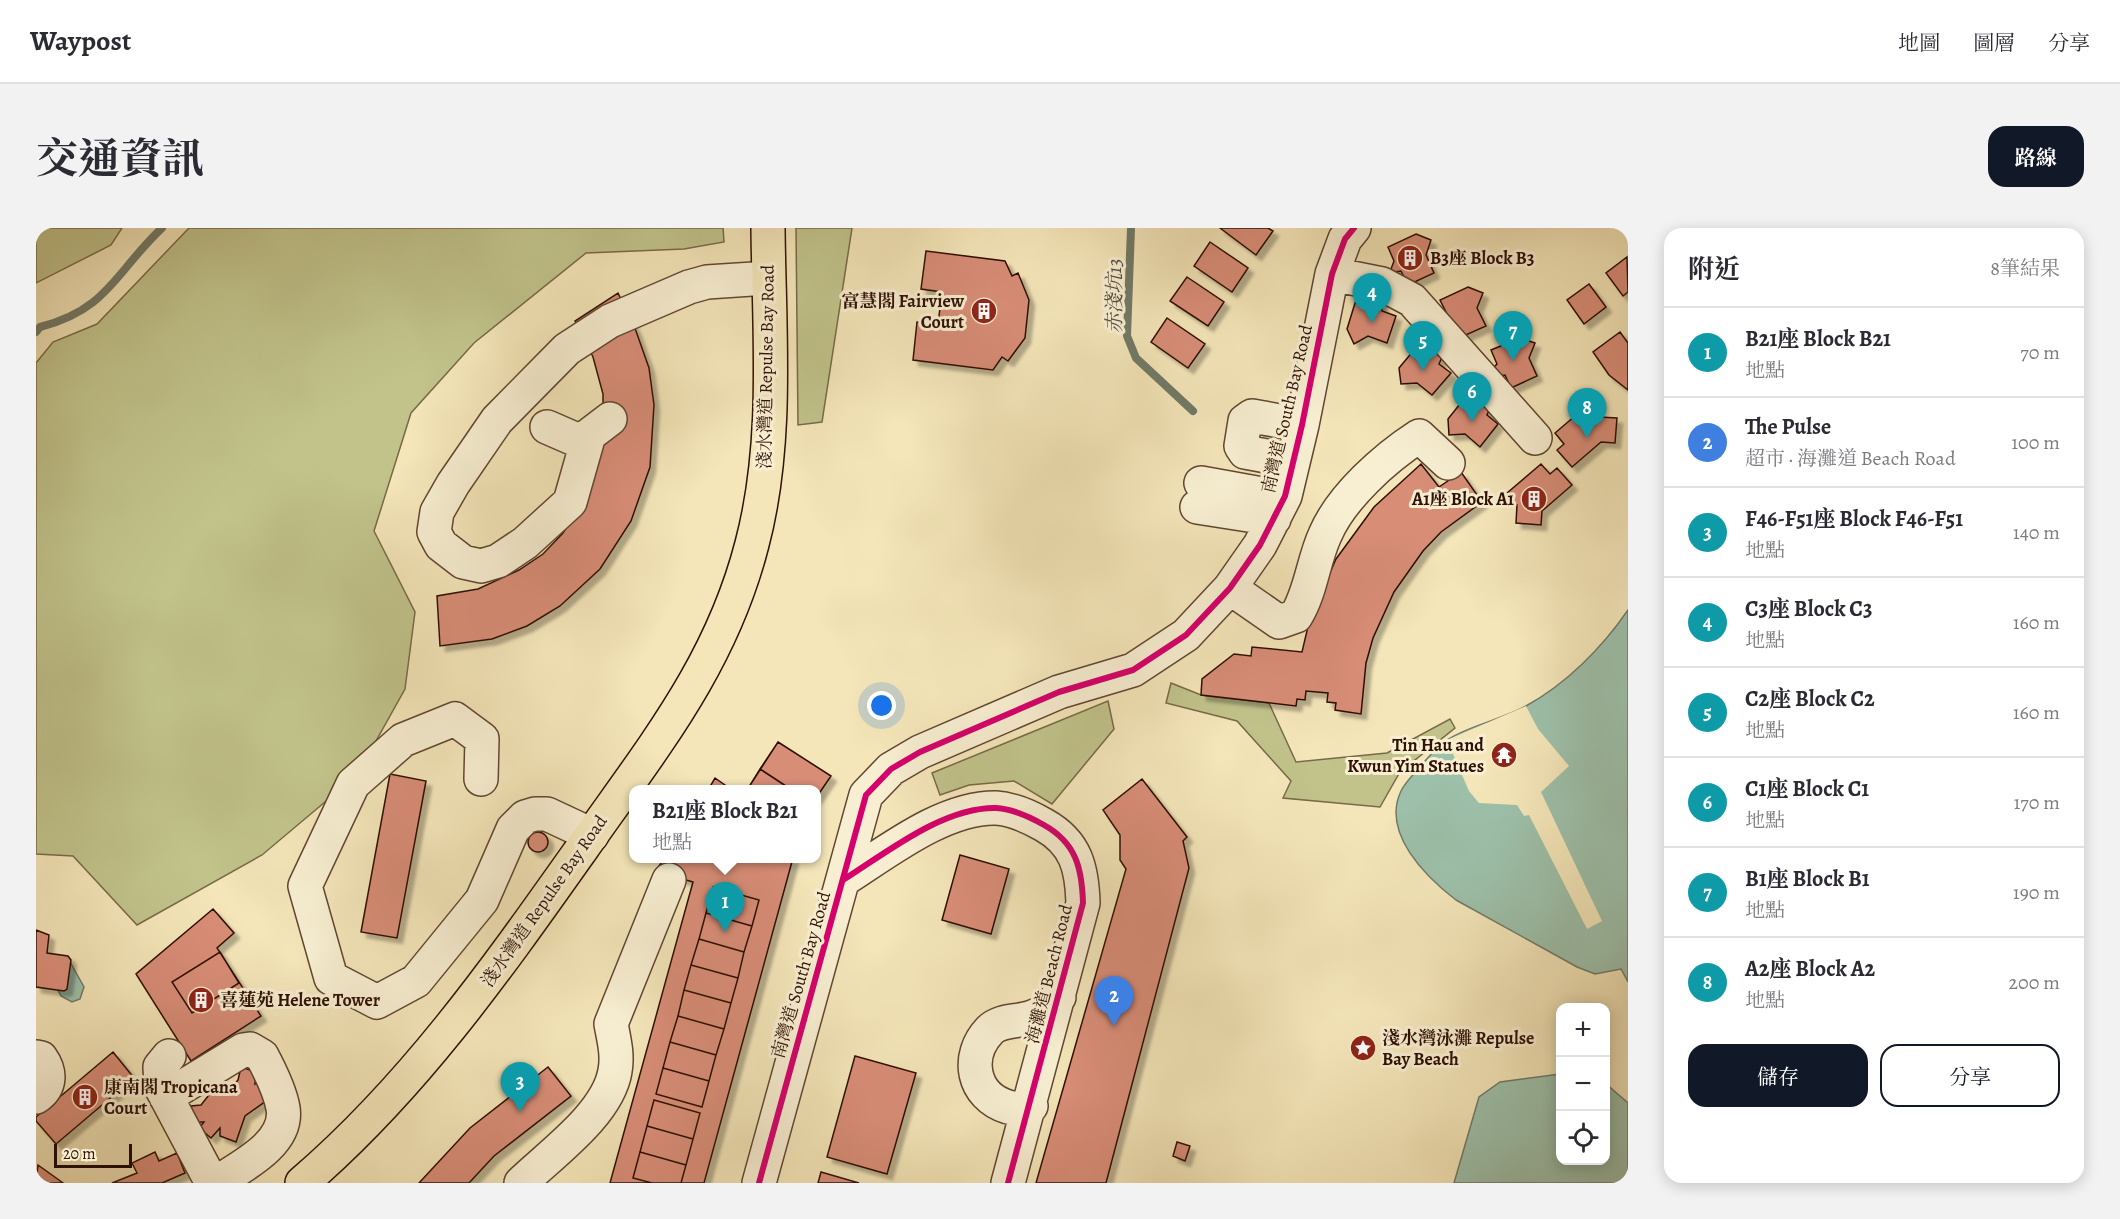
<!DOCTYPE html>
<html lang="zh-TW">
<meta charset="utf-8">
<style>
body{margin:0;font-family:Alegreya,"Noto Serif TC",serif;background:#f2f2f3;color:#2b2b33}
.controls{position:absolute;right:18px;bottom:18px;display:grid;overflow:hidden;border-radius:12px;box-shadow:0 3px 15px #0003}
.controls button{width:54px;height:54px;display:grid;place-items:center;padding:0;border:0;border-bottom:2px solid #e1e1e2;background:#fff;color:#2b2b33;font:30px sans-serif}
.scale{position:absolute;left:18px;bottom:15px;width:78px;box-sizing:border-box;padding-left:6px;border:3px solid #2f1105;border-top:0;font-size:16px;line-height:21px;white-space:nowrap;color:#2f1105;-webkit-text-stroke:4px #f8efd2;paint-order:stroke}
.you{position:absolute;left:846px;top:478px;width:21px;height:21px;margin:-15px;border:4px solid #fff;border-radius:50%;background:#1a73e8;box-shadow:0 0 0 9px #1a73e833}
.badge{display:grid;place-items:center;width:39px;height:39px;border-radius:50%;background:#111827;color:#fff;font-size:20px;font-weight:700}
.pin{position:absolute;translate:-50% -50px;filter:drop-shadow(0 2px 3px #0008)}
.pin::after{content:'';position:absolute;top:32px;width:21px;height:18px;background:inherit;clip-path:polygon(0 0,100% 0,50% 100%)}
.popup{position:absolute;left:593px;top:557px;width:192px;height:78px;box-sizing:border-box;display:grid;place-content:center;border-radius:12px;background:#fff;filter:drop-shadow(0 2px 4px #0005);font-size:20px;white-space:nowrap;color:#7c7c81}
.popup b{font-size:22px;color:#2b2b33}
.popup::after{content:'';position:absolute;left:50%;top:100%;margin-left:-12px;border:12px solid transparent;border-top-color:#fff}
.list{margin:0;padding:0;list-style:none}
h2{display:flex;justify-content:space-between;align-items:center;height:78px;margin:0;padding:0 24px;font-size:26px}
h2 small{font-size:20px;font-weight:400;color:#7c7c81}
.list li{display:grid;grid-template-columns:39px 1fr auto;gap:18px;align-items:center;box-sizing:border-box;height:90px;padding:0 24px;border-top:2px solid #e1e1e2}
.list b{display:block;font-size:22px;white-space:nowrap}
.list p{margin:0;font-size:20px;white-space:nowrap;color:#7c7c81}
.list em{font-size:20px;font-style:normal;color:#7c7c81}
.actions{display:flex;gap:12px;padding:18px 24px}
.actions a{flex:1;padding:14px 0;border:2px solid #111827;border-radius:18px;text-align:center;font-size:21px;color:#111827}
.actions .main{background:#111827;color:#fff}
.icon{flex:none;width:33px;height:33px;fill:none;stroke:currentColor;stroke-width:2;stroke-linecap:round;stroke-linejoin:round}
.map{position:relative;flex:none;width:1592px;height:955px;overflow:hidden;border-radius:18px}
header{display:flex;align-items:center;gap:36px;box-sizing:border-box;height:84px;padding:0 30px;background:#fff;border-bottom:2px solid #e1e1e2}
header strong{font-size:28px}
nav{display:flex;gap:33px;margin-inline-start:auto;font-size:21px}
.intro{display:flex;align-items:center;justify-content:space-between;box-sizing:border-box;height:144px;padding:0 36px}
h1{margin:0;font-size:42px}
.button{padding:15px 27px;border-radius:18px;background:#111827;color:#fff;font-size:21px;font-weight:700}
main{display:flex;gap:36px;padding:0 36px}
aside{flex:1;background:#fff;border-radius:18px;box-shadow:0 3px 15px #0003}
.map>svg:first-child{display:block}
.green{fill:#c1c38b;stroke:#786a48;stroke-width:1.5}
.water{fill:#9dc0aa;stroke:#717a68;stroke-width:1.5}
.pier{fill:#f4e6b9}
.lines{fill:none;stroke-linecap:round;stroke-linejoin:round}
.stream{stroke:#717a68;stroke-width:8}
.building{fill:#d88d77;stroke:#2f1105;stroke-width:1.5;filter:url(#shadow)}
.minor-casing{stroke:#604632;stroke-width:36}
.major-casing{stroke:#2f1105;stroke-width:36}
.minor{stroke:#f8efd2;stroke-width:33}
.major{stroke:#f4e6b9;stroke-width:33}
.cycleway-casing{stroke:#f8efd2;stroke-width:10}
.cycleway{stroke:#d6006c;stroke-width:6}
.labels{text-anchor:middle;stroke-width:6;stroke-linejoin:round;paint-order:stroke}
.poi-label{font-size:18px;font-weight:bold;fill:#2f1105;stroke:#f8efd2;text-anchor:start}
.street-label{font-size:18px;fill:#2f1105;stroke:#f8efd2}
.water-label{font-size:20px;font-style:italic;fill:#564e3f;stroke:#f8efd2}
</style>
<header>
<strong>Waypost</strong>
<nav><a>地圖</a><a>圖層</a><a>分享</a></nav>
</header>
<div class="intro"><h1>交通資訊</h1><a class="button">路線</a></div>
<main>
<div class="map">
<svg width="1592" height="955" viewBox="0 0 1592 955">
<defs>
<filter id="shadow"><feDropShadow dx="5.5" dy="5.5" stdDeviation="1.5" flood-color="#0004"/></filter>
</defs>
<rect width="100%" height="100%" fill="#f4e6b9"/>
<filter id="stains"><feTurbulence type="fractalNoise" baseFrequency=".00333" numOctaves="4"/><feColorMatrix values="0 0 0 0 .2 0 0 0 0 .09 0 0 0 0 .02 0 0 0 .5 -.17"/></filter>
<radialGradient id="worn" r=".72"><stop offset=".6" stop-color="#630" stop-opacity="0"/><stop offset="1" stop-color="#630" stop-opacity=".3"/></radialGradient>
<path class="green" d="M 0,0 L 86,0 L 75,17 L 0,55 Z
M 153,0 L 687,0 L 688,14 L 648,21 L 550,25 L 438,115 L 375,185 L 338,303 L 379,384 L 369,461 L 321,547 L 226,627 L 101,697 L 37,628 L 0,626 L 0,135 L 17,114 L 61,96 Z
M 760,0 L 816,0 L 786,194 L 762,197 Z
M 1135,455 L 1165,467 L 1233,475 L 1260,534 L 1351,525 L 1414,491 L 1419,500 L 1364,544 L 1344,579 L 1247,570 L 1255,553 L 1201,493 L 1130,475 Z
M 1072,473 L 1078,501 L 1016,576 L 978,553 L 933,557 L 904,567 L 896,545 Z"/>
<path class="water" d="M 1592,382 L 1592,754 L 1585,741 L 1559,746 L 1541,739 L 1420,672 C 1390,649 1345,605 1365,563 C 1369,555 1376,548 1382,541 C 1391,531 1399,520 1411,512 C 1434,497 1465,492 1490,478 C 1530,456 1566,420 1592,382 Z
M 33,732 L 48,759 L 44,771 L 36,774 L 25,768 L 13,745 Z
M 1524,846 L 1524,932 L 1570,932 L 1570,856 L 1592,875 L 1592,955 L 1418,955 L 1443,869 L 1464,854 Z"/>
<path class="pier" d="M 1490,478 L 1502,501 L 1533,538 L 1505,564 L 1566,693 L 1551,701 L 1493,587 L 1488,588 L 1481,577 L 1443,575 L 1433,563 L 1411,512 Z"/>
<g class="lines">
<path class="stream" d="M 1095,0 L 1091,108 L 1100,130 L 1157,183
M 0,104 L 4,99 C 72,82 80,43 126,0"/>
</g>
<path class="building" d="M 1184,0 L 1232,0 L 1237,3 L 1220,27 Z
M 1380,6 L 1395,12 L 1390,27 L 1398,45 L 1372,57 L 1365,43 L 1358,44 L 1355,41 L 1358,33 L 1352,19 Z
M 1174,14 L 1212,40 L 1196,64 L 1158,38 Z
M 890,23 L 969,33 L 976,48 L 982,45 L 993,72 L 989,110 L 972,133 L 966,129 L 957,142 L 877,132 L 881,94 L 902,96 L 906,64 L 885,61 Z
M 1591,29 L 1592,64 L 1587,68 L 1570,45 Z
M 1151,49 L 1188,74 L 1172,98 L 1134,73 Z
M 1553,56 L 1570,79 L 1548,96 L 1531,72 Z
M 1432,59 L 1447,65 L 1441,80 L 1450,98 L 1423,110 L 1404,72 Z
M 582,65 L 600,103 L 613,140 L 618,177 L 614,239 L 595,293 L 564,341 L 524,378 L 491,398 L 456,411 L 404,418 L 401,368 L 442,361 L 483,342 L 507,326 L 527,305 L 554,263 L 567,214 L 567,166 L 557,129 L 539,93 Z
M 1320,72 L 1335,76 L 1343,72 L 1346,75 L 1346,83 L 1360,88 L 1351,115 L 1332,108 L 1318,116 L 1311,101 Z
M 1131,90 L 1169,116 L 1152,140 L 1115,114 Z
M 1584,104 L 1592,115 L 1592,162 L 1573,147 L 1557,124 Z
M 1484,110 L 1499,115 L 1493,130 L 1501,148 L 1475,160 L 1469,147 L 1462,148 L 1458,139 L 1461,136 L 1455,122 Z
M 1383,116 L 1395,125 L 1403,124 L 1406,129 L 1403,136 L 1415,145 L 1396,167 L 1381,155 L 1365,156 L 1363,140 Z
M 1431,167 L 1442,176 L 1447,174 L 1454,180 L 1451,187 L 1462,196 L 1444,219 L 1429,206 L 1413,207 L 1412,191 Z
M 1553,176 L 1563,189 L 1581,190 L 1579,215 L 1565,214 L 1536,239 L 1521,222 L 1528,216 L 1519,205 Z
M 1385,236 L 1403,259 L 1425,244 L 1446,274 L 1405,304 L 1387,323 L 1358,364 L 1337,410 L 1330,435 L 1325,486 L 1299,482 L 1300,475 L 1291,474 L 1292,465 L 1270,463 L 1269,472 L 1261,471 L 1260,478 L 1165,467 L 1166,451 L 1198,426 L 1215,428 L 1216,419 L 1266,424 L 1274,390 L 1300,331 L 1338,279 Z
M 1505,236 L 1514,246 L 1521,240 L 1536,257 L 1506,283 L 1505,297 L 1480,295 L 1481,277 L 1471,265 Z
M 742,514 L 795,548 L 780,570 L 780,562 L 756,562 L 724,541 Z
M 742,514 L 795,548 L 780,570 L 780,562 L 711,562 Z
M 724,541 L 756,562 L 711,562 Z
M 354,546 L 390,553 L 361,710 L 325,704 Z
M 679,550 L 696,562 L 672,562 Z
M 679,550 L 696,562 L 672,562 Z
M 1106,551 L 1151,609 L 1147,613 L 1153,640 L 1070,955 L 1000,955 L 1090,641 L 1084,632 L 1084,607 L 1067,582 Z
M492 614a10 10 0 1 1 20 0a10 10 0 1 1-20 0Z
M 924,627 L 973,641 L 955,706 L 906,692 Z
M 628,630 L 757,630 L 668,955 L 574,955 L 657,654 L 620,643 Z
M 677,659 L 723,672 L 716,698 L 670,685 Z
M 177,681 L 198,705 L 181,720 L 225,788 L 155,833 L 100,746 Z
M 670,685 L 716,698 L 708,724 L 663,711 Z
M 0,702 L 13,707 L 11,725 L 32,728 L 35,732 L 31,761 L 28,763 L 0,759 Z
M 663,711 L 708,724 L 702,750 L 655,737 Z
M 184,724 L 203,755 L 156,785 L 136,754 Z
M 655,737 L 702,750 L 695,775 L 648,762 Z
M 648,762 L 695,775 L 688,801 L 642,788 Z
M 642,788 L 688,801 L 680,827 L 634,814 Z
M 634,814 L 680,827 L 673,853 L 627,840 Z
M 77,824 L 98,850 L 20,916 L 0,893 L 0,889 Z
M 819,828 L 880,845 L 851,946 L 791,929 Z
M 205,839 L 220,844 L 219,856 L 225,852 L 237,868 L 209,888 L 200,914 L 184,908 L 184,900 L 175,910 L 163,900 L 168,894 L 159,894 L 155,878 L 165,877 L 184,853 L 193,861 L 202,852 Z
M 512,839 L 535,868 L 458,928 L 433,955 L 383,955 L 434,900 Z
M 627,840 L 673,853 L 666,879 L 620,866 Z
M 618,872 L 664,885 L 657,911 L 611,898 Z
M 611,898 L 657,911 L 650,937 L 604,924 Z
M 1141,914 L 1154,918 L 1149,933 L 1137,928 Z
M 119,924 L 123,933 L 141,925 L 149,945 L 126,955 L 76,955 L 101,945 L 96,935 Z
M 604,924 L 650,937 L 645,955 L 616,955 L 597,950 Z
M 2,937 L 27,955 L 0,955 Z
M 785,944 L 823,955 L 782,955 Z"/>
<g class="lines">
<g class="minor-casing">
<path id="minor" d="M 1296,46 L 1346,56 L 1376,72 L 1499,210
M 574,191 L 553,207 L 534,274 L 489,315 L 462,333 L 445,338 L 427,334 L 405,317 L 398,304 L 401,284 L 417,256 L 461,192 L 531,121 L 574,93 L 653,59 L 671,54 L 732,50
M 511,199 L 550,216
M 1257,233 L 1209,224 L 1205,218 L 1209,193 L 1216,188 L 1266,197
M 1165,255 L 1248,270
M 1161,279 L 1238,291
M 1194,360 L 1243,394 L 1260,388 C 1275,364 1277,333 1289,307 C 1305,269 1349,230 1383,208 L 1412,235
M 445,551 L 446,511 L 419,491 L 367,512 L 317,556 L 269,658 L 295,750 L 341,774 L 380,753 L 446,672 L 477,601 L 489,589 L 499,586 L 511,586 L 556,607
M 807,652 C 850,625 907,579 960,580 C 977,581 994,589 1008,597 C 1040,615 1046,640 1047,675 L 972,955
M 133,828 L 124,839 L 125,859 L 176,955
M 0,829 L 5,830 C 15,844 15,859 0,869
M 130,869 L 207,822 L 214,821 L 226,828 C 234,843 244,863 247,880 C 253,916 204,939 180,955
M 995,878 C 987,879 978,881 972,879 C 936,868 929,828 954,802 C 964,792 980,794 993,790 C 1006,787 1014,778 1023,769
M 485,955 C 515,926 572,886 579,843 C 582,827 578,812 575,796 L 633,652
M 723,955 L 830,567 L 855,541 L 884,524 L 1023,464 L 1097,442 L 1150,407 L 1194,360 L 1224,317 L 1249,268 L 1266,197 L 1296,46 L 1309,11 L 1318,0"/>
</g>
<g class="major-casing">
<path id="major" d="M 266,955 C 378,859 462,739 547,619 C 617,519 685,437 716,316 C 743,214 733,104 732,0"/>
</g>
<use href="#minor" class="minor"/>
<use href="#major" class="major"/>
<g class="cycleway-casing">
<path id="cycleway" d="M 807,652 C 850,625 907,579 960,580 C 977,581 994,589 1008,597 C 1040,615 1046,640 1047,675 L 972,955
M 723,955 L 830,567 L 855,541 L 884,524 L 1023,464 L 1097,442 L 1150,407 L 1194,360 L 1224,317 L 1249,268 L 1266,197 L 1296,46 L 1309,11 L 1318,0"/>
</g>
<use href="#cycleway" class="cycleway"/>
</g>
<defs>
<g id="building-disc" transform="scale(1.35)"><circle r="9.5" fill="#8f2418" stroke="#f8efd2"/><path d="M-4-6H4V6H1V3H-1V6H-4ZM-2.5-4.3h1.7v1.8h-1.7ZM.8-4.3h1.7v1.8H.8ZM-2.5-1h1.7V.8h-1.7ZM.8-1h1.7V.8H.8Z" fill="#fff"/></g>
<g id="temple-disc" transform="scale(1.35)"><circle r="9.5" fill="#8f2418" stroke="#f8efd2"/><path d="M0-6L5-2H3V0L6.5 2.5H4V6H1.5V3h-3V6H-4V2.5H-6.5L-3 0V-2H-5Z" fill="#fff"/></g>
<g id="sight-disc" transform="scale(1.35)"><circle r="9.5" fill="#8f2418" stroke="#f8efd2"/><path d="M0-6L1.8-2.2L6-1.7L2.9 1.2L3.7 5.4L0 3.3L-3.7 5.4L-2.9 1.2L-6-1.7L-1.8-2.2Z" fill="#fff"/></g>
</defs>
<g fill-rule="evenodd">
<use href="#building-disc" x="1374" y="30"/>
<use href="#building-disc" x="948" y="83"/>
<use href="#building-disc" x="1498" y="271"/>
<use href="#temple-disc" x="1468" y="527"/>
<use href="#building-disc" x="165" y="772"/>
<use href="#sight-disc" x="1327" y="820"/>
<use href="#building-disc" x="49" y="869"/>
</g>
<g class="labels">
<g class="poi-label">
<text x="1394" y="36">B3座 Block B3</text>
<text x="928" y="79" text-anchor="end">富慧閣 Fairview<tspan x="928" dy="21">Court</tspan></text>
<text x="1478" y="277" text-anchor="end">A1座 Block A1</text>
<text x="1448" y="523" text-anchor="end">Tin Hau and<tspan x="1448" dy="21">Kwun Yim Statues</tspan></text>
<text x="184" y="778">喜蓮苑 Helene Tower</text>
<text x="1346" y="816">淺水灣泳灘 Repulse<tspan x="1346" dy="21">Bay Beach</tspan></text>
<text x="68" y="865">康南閣 Tropicana<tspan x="68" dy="21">Court</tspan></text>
</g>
<g class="street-label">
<text transform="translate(730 139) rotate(-89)" y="6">淺水灣道 Repulse Bay Road</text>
<text transform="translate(1251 181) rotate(-77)" y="6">南灣道 South Bay Road</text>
<text transform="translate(508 673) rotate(-55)" y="6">淺水灣道 Repulse Bay Road</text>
<text transform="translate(1013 746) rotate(-76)" y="6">海灘道 Beach Road</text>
<text transform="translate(765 747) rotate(-74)" y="6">南灣道 South Bay Road</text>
</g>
<g class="water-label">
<text transform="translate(1078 68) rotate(-90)" y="7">赤淺坑13</text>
</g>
</g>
<rect width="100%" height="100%" filter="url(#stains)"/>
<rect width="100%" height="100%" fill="url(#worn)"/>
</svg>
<div class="controls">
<button>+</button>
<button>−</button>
<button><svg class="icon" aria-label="locate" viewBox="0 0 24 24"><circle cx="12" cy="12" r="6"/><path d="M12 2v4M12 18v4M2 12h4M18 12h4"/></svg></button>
</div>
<div class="scale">20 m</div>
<div class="you"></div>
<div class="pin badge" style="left:689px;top:704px;background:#0f9aa8">1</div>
<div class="popup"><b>B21座 Block B21</b>地點</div>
<div class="pin badge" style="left:1078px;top:798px;background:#3f7fe0">2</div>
<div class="pin badge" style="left:484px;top:884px;background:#0f9aa8">3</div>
<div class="pin badge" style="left:1336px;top:95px;background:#0f9aa8">4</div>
<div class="pin badge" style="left:1387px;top:143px;background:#0f9aa8">5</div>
<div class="pin badge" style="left:1436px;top:194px;background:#0f9aa8">6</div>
<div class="pin badge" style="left:1477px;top:133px;background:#0f9aa8">7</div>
<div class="pin badge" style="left:1551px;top:210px;background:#0f9aa8">8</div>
</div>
<aside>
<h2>附近<small>8筆結果</small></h2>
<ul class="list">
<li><span class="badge" style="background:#0f9aa8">1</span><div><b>B21座 Block B21</b><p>地點</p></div><em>70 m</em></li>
<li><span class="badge" style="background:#3f7fe0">2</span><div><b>The Pulse</b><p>超市 · 海灘道 Beach Road</p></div><em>100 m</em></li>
<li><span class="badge" style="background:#0f9aa8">3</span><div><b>F46-F51座 Block F46-F51</b><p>地點</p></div><em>140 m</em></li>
<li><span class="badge" style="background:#0f9aa8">4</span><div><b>C3座 Block C3</b><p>地點</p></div><em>160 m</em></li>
<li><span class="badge" style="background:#0f9aa8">5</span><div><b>C2座 Block C2</b><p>地點</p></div><em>160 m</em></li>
<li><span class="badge" style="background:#0f9aa8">6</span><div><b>C1座 Block C1</b><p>地點</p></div><em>170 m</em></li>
<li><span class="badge" style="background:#0f9aa8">7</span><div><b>B1座 Block B1</b><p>地點</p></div><em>190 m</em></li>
<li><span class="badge" style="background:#0f9aa8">8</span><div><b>A2座 Block A2</b><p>地點</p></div><em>200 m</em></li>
</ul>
<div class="actions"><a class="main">儲存</a><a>分享</a></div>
</aside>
</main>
